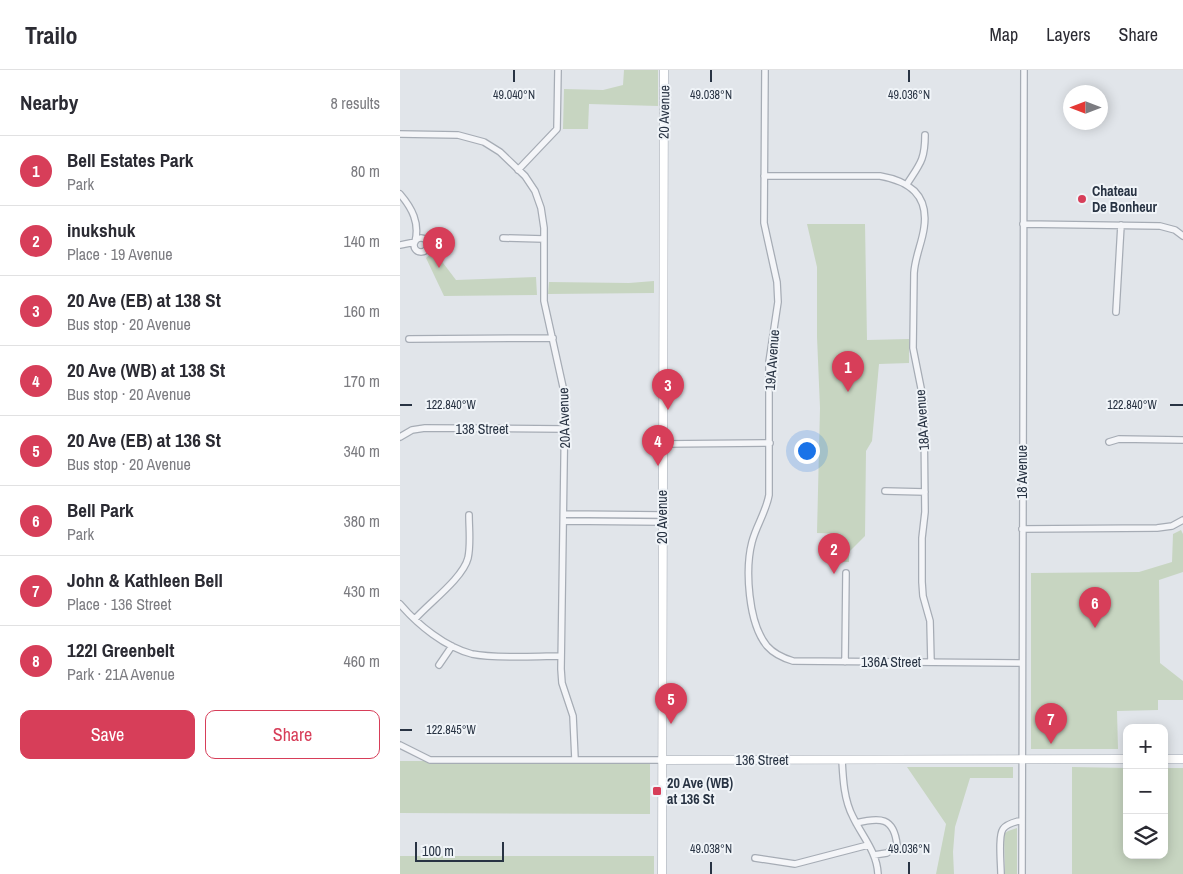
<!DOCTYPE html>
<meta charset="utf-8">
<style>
body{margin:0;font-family:"Archivo Narrow",sans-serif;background:#f2f2f3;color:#2b2b33}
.controls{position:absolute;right:15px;bottom:15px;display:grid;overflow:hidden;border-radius:10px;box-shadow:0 2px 12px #0003}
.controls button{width:45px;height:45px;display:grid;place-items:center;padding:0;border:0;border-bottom:1px solid #e1e1e2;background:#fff;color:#2b2b33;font:25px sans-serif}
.compass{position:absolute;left:663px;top:15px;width:45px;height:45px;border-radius:50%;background:#fff;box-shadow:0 2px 12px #0003;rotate:270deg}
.scale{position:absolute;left:15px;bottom:12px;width:89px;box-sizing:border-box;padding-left:5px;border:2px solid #283343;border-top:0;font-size:14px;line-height:18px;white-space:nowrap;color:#283343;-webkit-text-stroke:4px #f0f4f8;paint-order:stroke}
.you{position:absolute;left:406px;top:380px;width:18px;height:18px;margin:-12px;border:4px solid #fff;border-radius:50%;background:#1a73e8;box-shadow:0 0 0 8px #1a73e833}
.badge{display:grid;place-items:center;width:32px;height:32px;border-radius:50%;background:#d73e59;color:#fff;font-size:16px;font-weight:700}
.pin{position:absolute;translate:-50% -41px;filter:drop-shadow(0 1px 2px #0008)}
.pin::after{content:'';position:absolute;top:26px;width:18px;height:15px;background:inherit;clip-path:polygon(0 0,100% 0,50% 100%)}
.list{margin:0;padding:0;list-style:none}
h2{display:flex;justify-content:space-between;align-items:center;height:65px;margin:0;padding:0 20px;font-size:21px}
h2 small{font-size:16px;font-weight:400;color:#7c7c81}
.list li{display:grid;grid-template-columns:32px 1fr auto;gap:15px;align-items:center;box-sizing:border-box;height:70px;padding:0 20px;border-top:1px solid #e1e1e2}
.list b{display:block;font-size:19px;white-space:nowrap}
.list p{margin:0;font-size:16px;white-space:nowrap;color:#7c7c81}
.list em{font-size:16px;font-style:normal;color:#7c7c81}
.actions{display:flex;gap:10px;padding:15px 20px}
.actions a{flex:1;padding:11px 0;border:1px solid #d73e59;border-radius:10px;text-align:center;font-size:18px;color:#d73e59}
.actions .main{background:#d73e59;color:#fff}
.icon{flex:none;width:28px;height:28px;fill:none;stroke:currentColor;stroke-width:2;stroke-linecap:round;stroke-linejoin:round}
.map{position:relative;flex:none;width:783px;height:804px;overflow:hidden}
header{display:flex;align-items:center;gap:30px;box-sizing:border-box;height:70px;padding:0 25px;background:#fff;border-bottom:1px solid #e1e1e2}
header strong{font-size:24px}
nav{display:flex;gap:28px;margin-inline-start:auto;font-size:18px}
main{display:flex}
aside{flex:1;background:#fff}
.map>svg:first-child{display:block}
.green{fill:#c7d5c1}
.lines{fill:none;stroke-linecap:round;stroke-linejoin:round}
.street-casing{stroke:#a6acb5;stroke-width:8}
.secondary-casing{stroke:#a6acb5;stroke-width:9}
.street{stroke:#f4f5f8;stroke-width:5.5}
.secondary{stroke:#fff;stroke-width:8}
.ticks{fill:none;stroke:#283343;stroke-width:2}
.poi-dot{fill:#d73e59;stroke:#f0f4f8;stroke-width:2}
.labels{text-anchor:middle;stroke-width:4;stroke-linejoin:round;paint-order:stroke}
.street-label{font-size:14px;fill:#283343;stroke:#f0f4f8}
.poi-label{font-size:14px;font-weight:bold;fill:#283343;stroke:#f0f4f8;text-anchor:start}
.ticks-label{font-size:12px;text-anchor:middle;fill:#283343;stroke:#f0f4f8;stroke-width:4;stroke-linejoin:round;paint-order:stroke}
</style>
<header>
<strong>Trailo</strong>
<nav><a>Map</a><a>Layers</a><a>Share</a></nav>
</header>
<main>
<aside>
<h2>Nearby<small>8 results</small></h2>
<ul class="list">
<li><span class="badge">1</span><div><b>Bell Estates Park</b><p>Park</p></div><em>80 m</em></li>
<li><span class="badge">2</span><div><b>inukshuk</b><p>Place · 19 Avenue</p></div><em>140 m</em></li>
<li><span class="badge">3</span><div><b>20 Ave (EB) at 138 St</b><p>Bus stop · 20 Avenue</p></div><em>160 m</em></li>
<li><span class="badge">4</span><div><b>20 Ave (WB) at 138 St</b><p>Bus stop · 20 Avenue</p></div><em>170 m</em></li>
<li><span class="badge">5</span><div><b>20 Ave (EB) at 136 St</b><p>Bus stop · 20 Avenue</p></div><em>340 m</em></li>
<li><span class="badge">6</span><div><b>Bell Park</b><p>Park</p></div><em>380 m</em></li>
<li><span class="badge">7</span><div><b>John &amp; Kathleen Bell</b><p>Place · 136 Street</p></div><em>430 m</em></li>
<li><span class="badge">8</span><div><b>122l Greenbelt</b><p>Park · 21A Avenue</p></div><em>460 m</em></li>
</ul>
<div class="actions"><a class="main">Save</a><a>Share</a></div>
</aside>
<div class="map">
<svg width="783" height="804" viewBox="0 0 783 804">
<rect width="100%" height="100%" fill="#e1e5ea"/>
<path class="green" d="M 224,0 L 258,0 L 258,36 L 189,34 L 188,59 L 163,59 L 164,19 L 203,20 L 223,15 Z
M 407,154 L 465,154 L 467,270 L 509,269 L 509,293 L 479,294 L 472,371 L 466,381 L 465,466 L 449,482 L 449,492 L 440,492 L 440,464 L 417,463 L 420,338 L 417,267 L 417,197 Z
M 34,181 L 56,210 L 136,207 L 137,225 L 44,226 L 26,188 Z
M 254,211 L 254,223 L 148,224 L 149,212 L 229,213 Z
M 781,460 L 783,464 L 783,502 L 759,510 L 760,593 L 783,611 L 783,630 L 758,630 L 758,640 L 717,641 L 718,679 L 631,679 L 631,503 L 739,502 L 772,492 L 773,464 Z
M 0,691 L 250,691 L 250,744 L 0,743 Z
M 507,697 L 613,697 L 613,708 L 570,708 L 555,757 L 553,782 L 554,804 L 536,804 L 546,754 Z
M 672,697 L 727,698 L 727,785 L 764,785 L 764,698 L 783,698 L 783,804 L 672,804 Z
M 617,758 L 617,804 L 605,804 L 604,764 L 608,761 Z
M 0,786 L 254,786 L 254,804 L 0,804 Z"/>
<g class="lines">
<g class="street-casing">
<path id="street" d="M 365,0 L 364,153 L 377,212 L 378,232 L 369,292 L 369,425 C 366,442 356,456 352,472 C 345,499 348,553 367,576 C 374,584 383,588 393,591 L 621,593
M 0,64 L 58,65 L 84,72 L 100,82 L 125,106 L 135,121 L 141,138 L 144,158 L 144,231 L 165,326 L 161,599 L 162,613 L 173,646 L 175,689
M 118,100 L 157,59 L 158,0
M 364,106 L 480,106 C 509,111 529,125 524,158 C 522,173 515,187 514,203 L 513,278 L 524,333 L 524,348 L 525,442 L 522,468 L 522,512 L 523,526 L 530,551 L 531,592
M 507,114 C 520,94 525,90 525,65
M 0,124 C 12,138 20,153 15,172 L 0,175
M 623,154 L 760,156 L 775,160 L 783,166
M14 175a7 7 0 1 1 14 0a7 7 0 1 1-14 0Z
M 103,168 L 144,169
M 716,242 L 721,155
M 9,269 L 153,268
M 0,367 L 12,360 L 25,358 L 165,359
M 709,372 L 719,369 L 783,370
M 262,374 L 370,373
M 485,421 L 525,422
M 164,444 L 262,445
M 164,451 L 262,452
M 622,459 L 757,458 L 772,456 L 783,450
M 0,534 C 18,555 45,577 72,584 C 96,589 136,586 161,586
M 15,549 C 29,533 63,508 68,488 C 71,474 69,459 69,445
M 445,592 L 446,503
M 39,595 L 52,576
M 0,675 L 30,690 L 262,690
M 442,690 C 443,709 444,730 453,747 C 462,766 477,782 478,804
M 456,753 C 480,747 494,747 497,775 L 487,783 L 474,785
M 355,788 L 395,794 L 468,775
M 601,804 C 601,794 598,766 603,759 C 607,753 616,752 622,750
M 622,804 L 624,0"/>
</g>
<g class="secondary-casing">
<path id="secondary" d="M 764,689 L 783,689
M 262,690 L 727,689
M 262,804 L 264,0"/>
</g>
<use href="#street" class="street"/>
<use href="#secondary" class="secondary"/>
</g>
<path class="ticks" d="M 114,0 L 114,12M 311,0 L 311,12M 509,0 L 509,12M 0,335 L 12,335M 770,335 L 783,335M 0,660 L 12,660M 311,792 L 311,804M 509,792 L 509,804"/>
<g class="poi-dot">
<circle cx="682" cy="129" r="5"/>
<rect x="252" y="716" width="10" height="10" rx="2.5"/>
</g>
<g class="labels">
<g class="street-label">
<text transform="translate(264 42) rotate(-89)" y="5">20 Avenue</text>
<text transform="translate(372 290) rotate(-86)" y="5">19A Avenue</text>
<text transform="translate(164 348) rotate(-92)" y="5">20A Avenue</text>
<text transform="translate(522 350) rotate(-94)" y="5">18A Avenue</text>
<text x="82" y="364">138 Street</text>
<text transform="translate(622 402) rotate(-90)" y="5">18 Avenue</text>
<text transform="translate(262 447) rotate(-90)" y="5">20 Avenue</text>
<text x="491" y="597">136A Street</text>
<text x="362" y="695">136 Street</text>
</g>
<g class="poi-label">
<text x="692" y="126">Chateau<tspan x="692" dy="16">De Bonheur</tspan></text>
<text x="267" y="718">20 Ave (WB)<tspan x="267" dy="16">at 136 St</tspan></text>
</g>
</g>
<g class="ticks-label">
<text x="114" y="29">49.040°N</text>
<text x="311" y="29">49.038°N</text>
<text x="509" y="29">49.036°N</text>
<text x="732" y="339">122.840°W</text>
<text x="51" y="339">122.840°W</text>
<text x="51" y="664">122.845°W</text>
<text x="311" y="783">49.038°N</text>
<text x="509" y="783">49.036°N</text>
</g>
</svg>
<div class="controls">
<button>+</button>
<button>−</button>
<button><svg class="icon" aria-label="layers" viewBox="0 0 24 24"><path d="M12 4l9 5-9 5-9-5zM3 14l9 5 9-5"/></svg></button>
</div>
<svg class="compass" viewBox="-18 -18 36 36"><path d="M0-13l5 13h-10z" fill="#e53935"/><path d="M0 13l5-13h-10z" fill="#7c7c81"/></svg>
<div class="scale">100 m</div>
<div class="you"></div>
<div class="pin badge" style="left:448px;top:322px">1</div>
<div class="pin badge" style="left:434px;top:504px">2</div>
<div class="pin badge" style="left:268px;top:340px">3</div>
<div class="pin badge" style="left:258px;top:396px">4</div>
<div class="pin badge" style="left:271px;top:654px">5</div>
<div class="pin badge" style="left:695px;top:558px">6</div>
<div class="pin badge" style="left:651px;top:674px">7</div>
<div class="pin badge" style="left:39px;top:198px">8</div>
</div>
</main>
